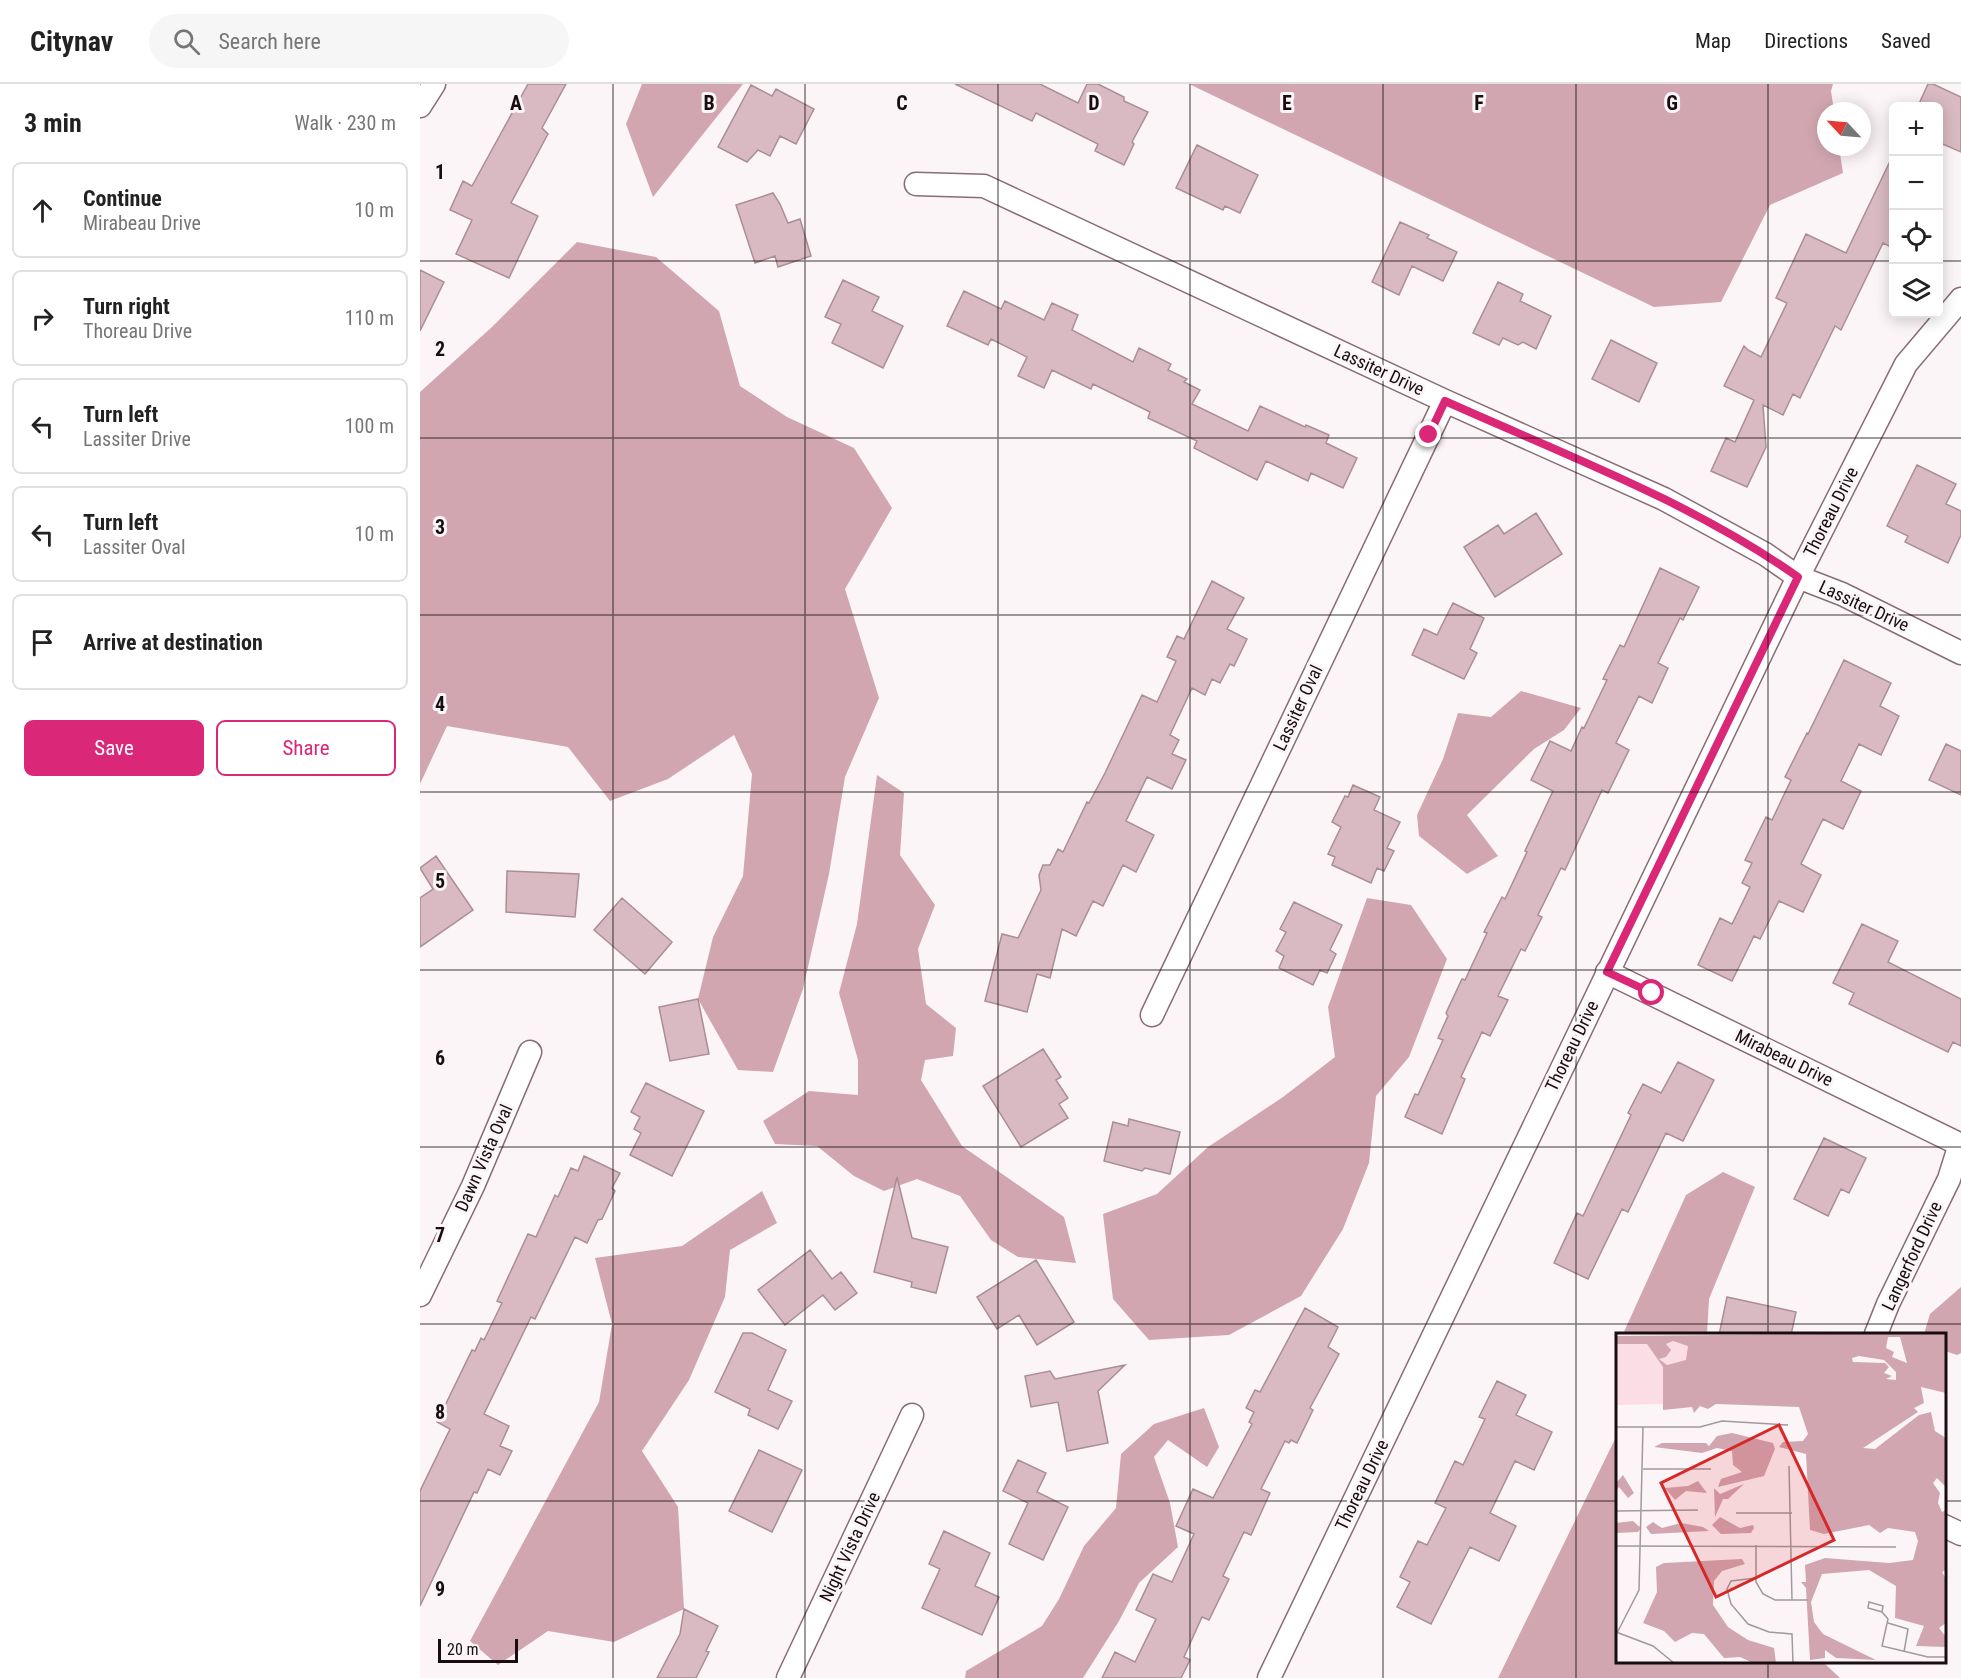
<!DOCTYPE html>
<meta charset="utf-8">
<style>
body{margin:0;font-family:"Roboto Condensed",sans-serif;background:#f6f6f6;color:#222}
.controls{position:absolute;right:18px;top:18px;display:grid;overflow:hidden;border-radius:9px;box-shadow:0 3px 15px #0003}
.controls button{width:54px;height:54px;display:grid;place-items:center;padding:0;border:0;border-bottom:2px solid #e0e0e0;background:#fff;color:#222;font:30px sans-serif}
.compass{position:absolute;left:1397px;top:18px;width:54px;height:54px;border-radius:50%;background:#fff;box-shadow:0 3px 15px #0003;rotate:296deg}
.scale{position:absolute;left:18px;bottom:15px;width:80px;box-sizing:border-box;padding-left:6px;border:3px solid #180e11;border-top:0;font-size:16px;line-height:21px;white-space:nowrap;color:#180e11;-webkit-text-stroke:4px #fcf5f7;paint-order:stroke}
.stop{position:absolute;width:18px;height:18px;margin:-14px;border:4px solid #db2777;border-radius:50%;background:#fff}
.stop.end{background:#db2777;border-color:#fff;box-shadow:0 2px 6px #0008}
.list{margin:0;padding:0;list-style:none}
h2{display:flex;justify-content:space-between;align-items:center;height:78px;margin:0;padding:0 24px;font-size:26px}
h2 small{font-size:20px;font-weight:400;color:#767676}
.list li{display:grid;grid-template-columns:39px 1fr auto;gap:18px;align-items:center;box-sizing:border-box;height:96px;margin:0 12px 12px;padding:0 12px;border:2px solid #e0e0e0;border-radius:9px}
.list b{display:block;font-size:22px;white-space:nowrap}
.list p{margin:0;font-size:20px;white-space:nowrap;color:#767676}
.list em{font-size:20px;font-style:normal;color:#767676}
.actions{display:flex;gap:12px;padding:18px 24px}
.actions a{flex:1;padding:14px 0;border:2px solid #db2777;border-radius:9px;text-align:center;font-size:21px;color:#db2777}
.actions .main{background:#db2777;color:#fff}
.icon{flex:none;width:33px;height:33px;fill:none;stroke:currentColor;stroke-width:2;stroke-linecap:round;stroke-linejoin:round}
.map{position:relative;flex:none;width:1541px;height:1594px;overflow:hidden}
header{display:flex;align-items:center;gap:36px;box-sizing:border-box;height:84px;padding:0 30px;background:#fff;border-bottom:2px solid #e0e0e0}
header strong{font-size:28px}
nav{display:flex;gap:33px;margin-inline-start:auto;font-size:21px}
.search{width:420px;height:54px;background:#f6f6f6;display:flex;align-items:center;gap:15px;box-sizing:border-box;padding:0 21px;border-radius:33px;color:#767676;font-size:22px}
main{display:flex}
aside{flex:1;background:#fff}
.map>svg:first-child{display:block}
.forest{fill:#d1a6b1}
.building{fill:#d9bac2;stroke:#ab8e95;stroke-width:1.5}
.lines{fill:none;stroke-linecap:round;stroke-linejoin:round}
.street-casing{stroke:#896d74;stroke-width:25}
.street{stroke:#fff;stroke-width:22}
.route{stroke:#db2777;stroke-width:8}
.grid{fill:none;stroke:#180e11;stroke-width:1.5;stroke-opacity:0.55}
.labels{text-anchor:middle;stroke-width:6;stroke-linejoin:round;paint-order:stroke}
.street-label{font-size:18px;fill:#180e11;stroke:#fcf5f7}
.inset-road{fill:none;stroke:#a1999b;stroke-width:1.5}
.view{fill:#d62828;fill-opacity:0.15;stroke:#d62828;stroke-width:3}
.inset-edge{fill:none;stroke:#180e11;stroke-width:3}
.grid-label{font-size:20px;text-anchor:middle;font-weight:bold;fill:#180e11;stroke:#fcf5f7;stroke-width:6;stroke-linejoin:round;paint-order:stroke}
</style>
<header>
<strong>Citynav</strong>
<div class="search"><svg class="icon" aria-label="search" viewBox="0 0 24 24"><circle cx="10" cy="10" r="6"/><path d="M15 15l6 6"/></svg>Search here</div>
<nav><a>Map</a><a>Directions</a><a>Saved</a></nav>
</header>
<main>
<aside>
<h2>3 min<small>Walk · 230 m</small></h2>
<ul class="list">
<li><svg class="icon" aria-label="ahead" viewBox="0 0 24 24"><path d="M12 20V5M6 11l6-6 6 6"/></svg><div><b>Continue</b><p>Mirabeau Drive</p></div><em>10 m</em></li>
<li><svg class="icon" aria-label="right" viewBox="0 0 24 24"><path d="M7 20v-9h11M14 6l5 5-5 5"/></svg><div><b>Turn right</b><p>Thoreau Drive</p></div><em>110 m</em></li>
<li><svg class="icon" aria-label="left" viewBox="0 0 24 24"><path d="M17 20v-9H6M10 6l-5 5 5 5"/></svg><div><b>Turn left</b><p>Lassiter Drive</p></div><em>100 m</em></li>
<li><svg class="icon" aria-label="left" viewBox="0 0 24 24"><path d="M17 20v-9H6M10 6l-5 5 5 5"/></svg><div><b>Turn left</b><p>Lassiter Oval</p></div><em>10 m</em></li>
<li><svg class="icon" aria-label="arrive" viewBox="0 0 24 24"><path d="M6 21V4h12l-3 4 3 4H6"/></svg><div><b>Arrive at destination</b></div></li>
</ul>
<div class="actions"><a class="main">Save</a><a>Share</a></div>
</aside>
<div class="map">
<svg width="1541" height="1594" viewBox="0 0 1541 1594">
<rect width="100%" height="100%" fill="#fcf5f7"/>
<path class="forest" d="M 222,0 L 323,0 L 233,113 L 206,40 Z
M 769,0 L 1413,0 L 1411,7 L 1414,27 L 1406,27 L 1406,63 L 1419,63 L 1423,89 L 1350,121 L 1301,218 L 1234,223 Z
M 157,158 L 236,173 L 299,227 L 320,302 L 367,333 L 434,364 L 472,424 L 425,505 L 459,614 L 425,693 L 409,790 L 383,905 L 353,988 L 318,986 L 278,915 L 293,853 L 323,792 L 332,690 L 314,651 L 248,695 L 190,717 L 148,663 L 27,642 L 0,700 L 0,308 L 72,243 Z
M 1101,607 L 1161,624 L 1144,646 L 1114,665 L 1047,731 L 1078,772 L 1047,790 L 999,752 L 997,731 L 1023,675 L 1038,629 L 1071,633 Z
M 457,691 L 484,709 L 480,771 L 515,821 L 498,865 L 506,920 L 536,944 L 533,972 L 505,976 L 501,996 L 542,1062 L 644,1133 L 656,1179 L 598,1173 L 571,1156 L 540,1112 L 497,1095 L 464,1107 L 434,1092 L 397,1062 L 355,1060 L 343,1037 L 389,1007 L 438,1011 L 438,976 L 419,909 L 437,840 Z
M 947,814 L 991,821 L 1027,875 L 989,973 L 956,1012 L 949,1079 L 923,1145 L 881,1212 L 809,1251 L 729,1256 L 693,1215 L 683,1130 L 737,1110 L 788,1063 L 863,1013 L 915,973 L 908,923 Z
M 1303,1088 L 1335,1103 L 1289,1215 L 1287,1250 L 1203,1250 L 1266,1111 Z
M 342,1107 L 357,1139 L 310,1166 L 305,1213 L 269,1296 L 222,1367 L 258,1423 L 264,1525 L 194,1558 L 128,1547 L 78,1581 L 50,1557 L 179,1318 L 192,1240 L 175,1174 L 262,1162 Z
M 1541,1203 L 1541,1269 L 1537,1271 L 1525,1267 L 1524,1250 L 1504,1250 L 1510,1230 Z
M 784,1324 L 799,1363 L 787,1383 L 748,1356 L 734,1373 L 750,1419 L 758,1463 L 719,1499 L 699,1537 L 663,1594 L 545,1594 L 546,1587 L 622,1542 L 639,1515 L 664,1462 L 696,1424 L 701,1370 L 734,1340 Z
M 1197,1351 L 1198,1578 L 1403,1578 L 1420,1594 L 1078,1594 Z"/>
<path class="building" d="M 108,0 L 146,0 L 122,44 L 128,50 L 91,119 L 118,132 L 89,194 L 36,170 L 52,136 L 30,126 L 43,97 L 52,102 Z
M 535,0 L 620,0 L 658,19 L 667,0 L 678,0 L 704,13 L 704,17 L 728,28 L 712,58 L 714,60 L 704,81 L 675,67 L 678,60 L 616,29 L 612,37 Z
M 1508,0 L 1513,0 L 1541,13 L 1541,68 L 1518,58 L 1518,22 L 1498,22 Z
M 331,1 L 352,12 L 356,5 L 394,25 L 376,60 L 360,52 L 350,72 L 338,66 L 327,78 L 298,63 Z
M 777,61 L 838,91 L 820,129 L 805,122 L 803,126 L 756,104 Z
M 1473,71 L 1473,164 L 1463,159 L 1421,246 L 1415,242 L 1380,314 L 1373,310 L 1363,331 L 1343,321 L 1346,363 L 1327,403 L 1291,387 L 1306,354 L 1315,358 L 1334,316 L 1304,302 L 1324,262 L 1328,266 L 1341,273 L 1367,219 L 1356,214 L 1386,150 L 1426,169 Z
M 353,109 L 360,120 L 368,139 L 380,135 L 391,172 L 358,183 L 355,172 L 335,179 L 316,121 Z
M 980,138 L 1009,151 L 1007,154 L 1037,168 L 1023,197 L 992,182 L 979,211 L 952,198 Z
M 0,186 L 24,198 L 0,247 Z
M 423,196 L 459,213 L 452,227 L 483,242 L 463,284 L 412,259 L 421,240 L 405,233 Z
M 1078,198 L 1103,210 L 1100,217 L 1131,232 L 1116,265 L 1103,258 L 1098,261 L 1083,254 L 1079,261 L 1053,249 Z
M 544,207 L 581,225 L 585,217 L 624,236 L 632,219 L 658,231 L 652,246 L 713,278 L 719,264 L 751,280 L 748,286 L 767,295 L 764,298 L 780,306 L 772,320 L 828,347 L 840,322 L 885,343 L 886,341 L 909,351 L 906,359 L 937,374 L 923,404 L 891,389 L 888,397 L 846,377 L 837,396 L 774,364 L 777,357 L 728,334 L 730,328 L 673,300 L 671,305 L 632,286 L 624,304 L 598,292 L 607,273 L 571,255 L 568,261 L 527,242 Z
M 1191,256 L 1237,279 L 1219,318 L 1172,295 Z
M 1497,381 L 1536,400 L 1526,420 L 1541,427 L 1541,451 L 1528,479 L 1485,458 L 1488,452 L 1467,442 Z
M 1116,429 L 1142,470 L 1075,513 L 1044,463 L 1078,441 L 1084,450 Z
M 1240,484 L 1279,503 L 1263,536 L 1260,534 L 1238,579 L 1248,584 L 1232,619 L 1219,612 L 1196,659 L 1209,666 L 1188,709 L 1182,706 L 1145,786 L 1141,784 L 1118,831 L 1122,833 L 1105,867 L 1101,865 L 1078,912 L 1088,916 L 1070,952 L 1062,948 L 1041,993 L 1045,995 L 1022,1050 L 985,1033 L 995,1010 L 998,1011 L 1023,956 L 1018,954 L 1028,932 L 1026,929 L 1042,895 L 1045,896 L 1067,849 L 1064,848 L 1082,813 L 1085,815 L 1107,768 L 1105,767 L 1133,707 L 1111,696 L 1130,657 L 1151,667 L 1162,643 L 1164,644 L 1187,596 L 1183,595 L 1200,561 L 1204,563 Z
M 792,497 L 824,514 L 807,545 L 827,555 L 814,582 L 810,580 L 800,599 L 792,595 L 785,611 L 772,604 L 750,651 L 759,656 L 752,670 L 766,676 L 752,705 L 727,693 L 706,737 L 734,751 L 716,788 L 703,781 L 683,822 L 673,817 L 656,852 L 642,845 L 630,894 L 617,890 L 607,928 L 565,917 L 582,850 L 598,854 L 621,806 L 619,791 L 623,781 L 630,781 L 638,765 L 643,768 L 667,718 L 669,719 L 685,689 L 722,611 L 737,618 L 756,577 L 747,573 L 757,552 L 764,555 Z
M 1033,519 L 1064,534 L 1050,565 L 1057,569 L 1044,595 L 992,571 L 1004,545 L 1017,551 Z
M 1424,576 L 1471,599 L 1460,622 L 1479,632 L 1461,671 L 1439,660 L 1421,697 L 1441,707 L 1423,745 L 1403,735 L 1381,780 L 1401,791 L 1383,828 L 1359,817 L 1340,855 L 1334,852 L 1312,897 L 1278,881 L 1300,834 L 1312,840 L 1330,803 L 1322,799 L 1332,779 L 1325,776 L 1346,733 L 1352,736 L 1371,696 L 1365,693 L 1387,649 L 1388,650 Z
M 1526,660 L 1541,667 L 1541,711 L 1509,696 Z
M 933,701 L 960,713 L 954,726 L 980,738 L 967,764 L 974,767 L 964,787 L 957,784 L 951,799 L 912,781 L 915,773 L 908,770 L 921,743 L 912,738 L 925,712 L 928,713 Z
M 16,772 L 53,826 L 0,863 L 0,814 L 13,805 L 0,784 Z
M 87,787 L 159,790 L 155,833 L 86,828 Z
M 202,814 L 252,858 L 225,890 L 174,846 Z
M 874,818 L 922,841 L 910,866 L 916,870 L 907,889 L 900,886 L 893,901 L 859,884 L 864,872 L 856,867 L 866,848 L 860,845 Z
M 1442,840 L 1478,857 L 1468,878 L 1541,915 L 1541,962 L 1533,958 L 1528,968 L 1429,920 L 1434,909 L 1413,899 Z
M 278,915 L 289,970 L 250,977 L 239,923 Z
M 623,965 L 641,993 L 636,996 L 648,1014 L 639,1020 L 648,1034 L 601,1063 L 563,1002 Z
M 1258,978 L 1294,996 L 1263,1057 L 1246,1049 L 1208,1128 L 1202,1125 L 1168,1195 L 1134,1179 L 1157,1129 L 1163,1132 L 1211,1031 L 1208,1029 L 1223,1000 L 1241,1009 Z
M 226,999 L 284,1027 L 252,1092 L 210,1071 L 221,1049 L 214,1045 L 220,1033 L 211,1028 Z
M 709,1035 L 760,1048 L 750,1090 L 725,1084 L 722,1087 L 684,1077 L 693,1038 L 708,1042 Z
M 1404,1054 L 1446,1074 L 1429,1109 L 1421,1105 L 1408,1132 L 1374,1115 Z
M 164,1072 L 200,1089 L 192,1104 L 195,1107 L 182,1135 L 178,1136 L 167,1159 L 155,1153 L 115,1235 L 111,1233 L 64,1330 L 89,1342 L 80,1362 L 92,1367 L 80,1391 L 68,1385 L 57,1409 L 54,1408 L 0,1522 L 0,1407 L 30,1345 L 17,1338 L 52,1266 L 55,1267 L 61,1254 L 64,1256 L 82,1219 L 77,1217 L 108,1150 L 116,1153 L 135,1111 L 138,1113 L 151,1084 L 158,1087 Z
M 477,1093 L 492,1154 L 528,1163 L 516,1209 L 491,1203 L 492,1198 L 454,1188 Z
M 390,1166 L 412,1195 L 421,1188 L 437,1209 L 415,1226 L 403,1211 L 365,1241 L 338,1206 Z
M 616,1176 L 654,1238 L 617,1261 L 599,1231 L 577,1245 L 557,1213 Z
M 1307,1213 L 1376,1228 L 1371,1251 L 1299,1251 Z
M 885,1224 L 918,1243 L 908,1263 L 919,1270 L 890,1324 L 893,1326 L 877,1359 L 871,1356 L 869,1359 L 865,1357 L 841,1405 L 850,1409 L 831,1451 L 824,1448 L 803,1492 L 809,1495 L 789,1536 L 782,1533 L 764,1573 L 770,1576 L 761,1594 L 682,1594 L 695,1568 L 715,1578 L 736,1535 L 716,1526 L 733,1490 L 752,1498 L 774,1450 L 756,1442 L 773,1405 L 793,1414 L 832,1340 L 829,1338 L 834,1328 L 826,1324 L 835,1306 L 840,1308 Z
M 323,1249 L 332,1249 L 366,1266 L 348,1306 L 372,1317 L 358,1345 L 328,1331 L 330,1325 L 295,1308 Z
M 705,1281 L 678,1307 L 688,1359 L 647,1367 L 638,1318 L 611,1323 L 605,1292 L 630,1287 L 635,1295 Z
M 1077,1297 L 1106,1311 L 1096,1331 L 1132,1348 L 1114,1386 L 1095,1377 L 1070,1429 L 1096,1442 L 1079,1477 L 1050,1463 L 1011,1540 L 977,1523 L 990,1498 L 980,1493 L 998,1457 L 1007,1461 L 1026,1424 L 1015,1419 L 1035,1377 L 1043,1381 L 1065,1335 L 1059,1333 Z
M 339,1366 L 382,1386 L 352,1448 L 309,1427 Z
M 598,1376 L 626,1389 L 617,1408 L 648,1423 L 623,1476 L 589,1460 L 608,1419 L 583,1407 Z
M 524,1447 L 570,1469 L 555,1502 L 579,1513 L 562,1551 L 502,1524 L 520,1485 L 509,1480 Z
M 264,1525 L 298,1542 L 286,1567 L 289,1568 L 276,1594 L 237,1594 L 260,1550 Z"/>
<g class="lines">
<g class="street-casing">
<path id="street" d="M 0,22 L 14,0
M 496,100 L 564,102 L 1025,317 L 1244,415 L 1345,470 L 1378,493 L 1422,510 L 1541,569
M 1187,888 L 1541,1061
M 732,931 L 1025,317
M 0,1211 L 53,1102 L 110,968
M 1456,1250 L 1468,1220 L 1529,1095 L 1540,1060
M 1524,1442 L 1541,1450
M 368,1594 L 492,1331
M 849,1594 L 1378,493 L 1486,280 L 1541,215"/>
</g>
<use href="#street" class="street"/>
</g>
<g class="lines">
<path class="route" d="M 1009,351 L 1025,317 C 1143,370 1272,418 1378,493 L 1187,888 L 1232,909"/>
</g>
<path class="grid" d="M 193,0 L 193,1594M 385,0 L 385,1594M 578,0 L 578,1594M 770,0 L 770,1594M 963,0 L 963,1594M 1156,0 L 1156,1594M 1348,0 L 1348,1250M 0,177 L 1474,177M 1518,177 L 1541,177M 0,354 L 1541,354M 0,531 L 1541,531M 0,708 L 1541,708M 0,886 L 1541,886M 0,1063 L 1541,1063M 0,1240 L 1541,1240M 0,1417 L 1198,1417M 1524,1417 L 1541,1417M 1348,1578 L 1348,1594"/>
<g class="labels">
<g class="street-label">
<text transform="translate(959 286) rotate(25)" y="6">Lassiter Drive</text>
<text transform="translate(1411 428) rotate(-63)" y="6">Thoreau Drive</text>
<text transform="translate(1444 522) rotate(25)" y="6">Lassiter Drive</text>
<text transform="translate(878 624) rotate(-65)" y="6">Lassiter Oval</text>
<text transform="translate(1152 962) rotate(-64)" y="6">Thoreau Drive</text>
<text transform="translate(1364 974) rotate(26)" y="6">Mirabeau Drive</text>
<text transform="translate(64 1074) rotate(-66)" y="6">Dawn Vista Oval</text>
<text transform="translate(1492 1172) rotate(-65)" y="6">Langerford Drive</text>
<text transform="translate(942 1401) rotate(-64)" y="6">Thoreau Drive</text>
<text transform="translate(430 1463) rotate(-65)" y="6">Night Vista Drive</text>
</g>
</g>
<g transform="translate(1196 1249)">
<rect width="330" height="330" fill="#fcf5f7"/>
<path d="M 57,8 L 72,12 L 71,28 L 51,32 L 43,26 L 49,11 ZM 0,11 L 31,11 L 47,34 L 47,71 L 0,72 Z" fill="#fbdde5"/>
<path d="M 330,0 L 330,60 L 305,54 L 308,70 L 298,75 L 302,79 L 247,115 L 259,116 L 303,82 L 315,79 L 319,98 L 330,105 L 330,154 L 321,145 L 317,150 L 324,160 L 322,170 L 326,179 L 330,177 L 330,237 L 326,239 L 330,246 L 330,290 L 323,295 L 330,304 L 330,314 L 300,313 L 308,293 L 279,285 L 280,253 L 253,237 L 206,241 L 195,269 L 198,289 L 207,301 L 260,327 L 220,325 L 209,317 L 209,325 L 194,327 L 190,255 L 185,249 L 190,249 L 189,232 L 209,225 L 273,230 L 297,227 L 302,208 L 299,199 L 272,195 L 264,200 L 253,192 L 208,201 L 194,197 L 190,121 L 163,114 L 167,109 L 187,108 L 192,101 L 183,74 L 100,71 L 92,76 L 84,73 L 78,80 L 76,74 L 47,77 L 47,34 L 31,11 L 0,11 L 0,3 ZM 272,4 L 284,4 L 291,30 L 276,24 L 278,19 L 270,15 ZM 57,8 L 72,13 L 70,27 L 51,32 L 43,26 L 50,24 L 55,17 L 50,11 ZM 243,23 L 268,27 L 280,39 L 280,47 L 270,46 L 276,43 L 268,40 L 273,34 L 269,30 L 237,29 L 236,25 ZM 116,100 L 157,110 L 159,116 L 148,143 L 102,154 L 105,146 L 126,139 L 117,132 L 116,118 L 101,115 L 86,120 L 38,114 L 46,110 L 90,110 L 93,113 L 101,103 ZM 7,142 L 18,160 L 12,165 L 3,154 L 0,158 L 0,150 ZM 82,148 L 91,160 L 70,158 L 59,167 L 49,155 L 72,153 ZM 128,151 L 112,166 L 107,166 L 99,184 L 98,155 L 104,161 ZM 104,184 L 124,195 L 137,192 L 138,195 L 135,200 L 105,201 L 96,192 ZM 17,188 L 25,195 L 22,199 L 0,200 L 0,190 ZM 37,189 L 46,195 L 65,190 L 87,194 L 93,198 L 35,201 L 30,194 ZM 126,226 L 129,231 L 106,238 L 98,248 L 97,272 L 112,294 L 132,307 L 158,315 L 160,330 L 137,330 L 124,324 L 108,325 L 88,301 L 76,300 L 59,309 L 48,298 L 27,290 L 41,259 L 40,234 L 48,230 Z" fill="#d1a6b1" fill-rule="evenodd"/>
<path class="inset-road" d="M 0,94 L 84,94 L 106,88 L 172,92M 173,133 L 176,267M 27,136 L 95,136M 0,178 L 82,177M 120,180 L 176,180M 140,212 L 140,249 L 147,261 L 159,267 L 192,267M 0,213 L 280,214M 140,245 L 115,248 L 111,256 L 115,271 L 132,291 L 153,299 L 176,301 L 177,330M 266,279 L 267,273 L 253,269 L 252,275 L 266,279 L 272,286 L 266,313 L 312,324 L 330,324M 272,290 L 292,296 L 288,319M 0,299 L 37,313 L 58,330M 1,300 L 23,257 L 27,94"/>
<path class="view" d="M 163,92 L 218,207 L 100,264 L 45,150 Z"/>
<rect width="330" height="330" class="inset-edge"/>
</g>
<g class="grid-label">
<text x="96" y="26">A</text>
<text x="289" y="26">B</text>
<text x="482" y="26">C</text>
<text x="674" y="26">D</text>
<text x="867" y="26">E</text>
<text x="1059" y="26">F</text>
<text x="1252" y="26">G</text>
<text x="20" y="95">1</text>
<text x="20" y="272">2</text>
<text x="20" y="450">3</text>
<text x="20" y="627">4</text>
<text x="20" y="804">5</text>
<text x="20" y="981">6</text>
<text x="20" y="1158">7</text>
<text x="20" y="1335">8</text>
<text x="20" y="1512">9</text>
</g>
</svg>
<div class="controls">
<button>+</button>
<button>−</button>
<button><svg class="icon" aria-label="locate" viewBox="0 0 24 24"><circle cx="12" cy="12" r="6"/><path d="M12 2v4M12 18v4M2 12h4M18 12h4"/></svg></button>
<button><svg class="icon" aria-label="layers" viewBox="0 0 24 24"><path d="M12 4l9 5-9 5-9-5zM3 14l9 5 9-5"/></svg></button>
</div>
<svg class="compass" viewBox="-18 -18 36 36"><path d="M0-13l5 13h-10z" fill="#e53935"/><path d="M0 13l5-13h-10z" fill="#767676"/></svg>
<div class="scale">20 m</div>
<div class="stop" style="left:1232px;top:909px"></div>
<div class="stop end" style="left:1009px;top:351px"></div>
</div>
</main>
